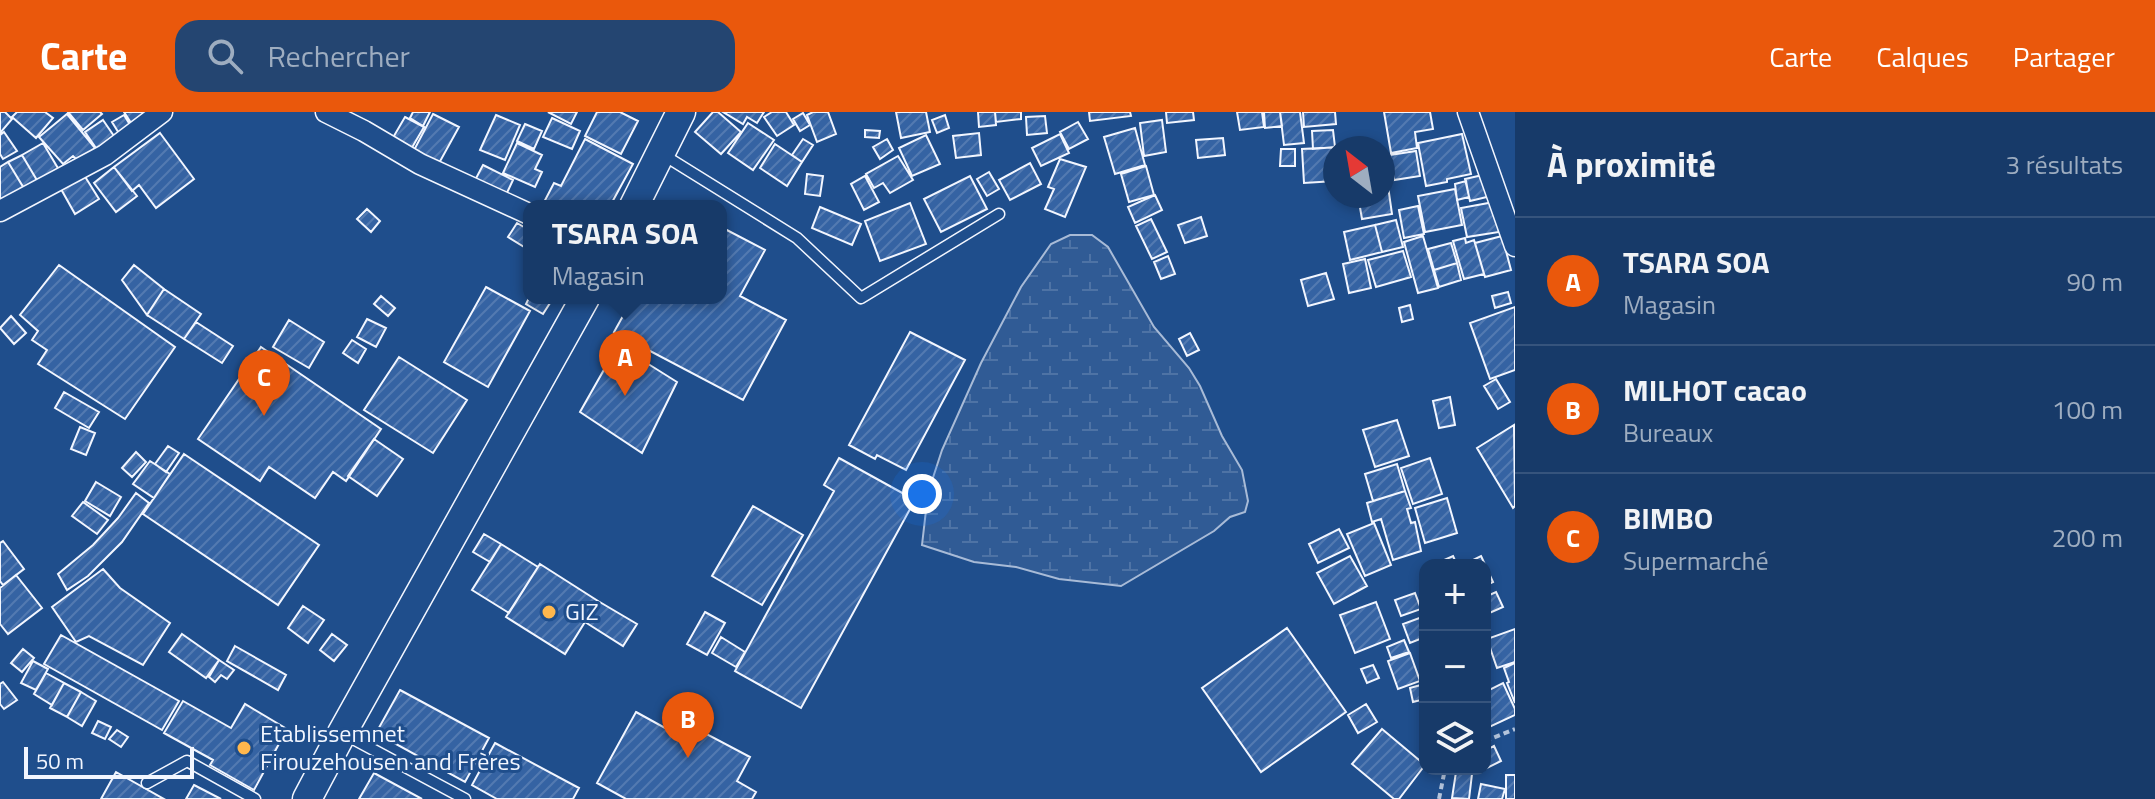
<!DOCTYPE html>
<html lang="fr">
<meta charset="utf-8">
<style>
body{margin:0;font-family:"Titillium Web",sans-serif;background:#244571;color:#f1f3f6}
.controls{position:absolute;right:24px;bottom:24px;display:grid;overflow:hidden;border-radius:16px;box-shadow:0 4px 12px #0003}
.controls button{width:72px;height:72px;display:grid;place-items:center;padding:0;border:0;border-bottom:2px solid #36547d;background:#173a69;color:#f1f3f6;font:40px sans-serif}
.compass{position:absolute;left:1323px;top:24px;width:72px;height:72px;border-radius:50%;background:#173a69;box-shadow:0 4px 12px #0003;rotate:329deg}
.scale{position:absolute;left:24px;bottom:20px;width:170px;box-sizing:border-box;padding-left:8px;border:4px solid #f2f6ff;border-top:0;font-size:22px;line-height:28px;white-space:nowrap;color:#f2f6ff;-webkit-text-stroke:6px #1f4e8c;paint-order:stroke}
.you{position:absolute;left:922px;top:382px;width:28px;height:28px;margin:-20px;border:6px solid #fff;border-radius:50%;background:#1a73e8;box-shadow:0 0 0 12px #1a73e833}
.badge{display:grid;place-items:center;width:52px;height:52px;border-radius:50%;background:#ea580c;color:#fff;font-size:26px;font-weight:700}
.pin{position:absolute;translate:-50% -66px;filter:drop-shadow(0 2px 4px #0008)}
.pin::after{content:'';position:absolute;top:42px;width:28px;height:24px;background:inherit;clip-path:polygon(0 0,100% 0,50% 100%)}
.popup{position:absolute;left:523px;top:88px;width:204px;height:104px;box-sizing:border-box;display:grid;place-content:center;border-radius:16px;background:#173a69;filter:drop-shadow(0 2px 6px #0005);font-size:26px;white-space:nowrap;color:#9eadc0}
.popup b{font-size:30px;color:#f1f3f6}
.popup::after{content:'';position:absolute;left:50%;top:100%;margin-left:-16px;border:16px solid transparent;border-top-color:#173a69}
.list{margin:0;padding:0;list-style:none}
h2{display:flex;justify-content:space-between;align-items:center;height:104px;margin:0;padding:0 32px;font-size:34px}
h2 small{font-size:26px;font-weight:400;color:#9eadc0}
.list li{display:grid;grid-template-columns:52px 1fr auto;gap:24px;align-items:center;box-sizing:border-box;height:128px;padding:0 32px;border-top:2px solid #36547d}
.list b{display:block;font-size:30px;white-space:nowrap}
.list p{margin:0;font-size:26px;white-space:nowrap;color:#9eadc0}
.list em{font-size:26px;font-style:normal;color:#9eadc0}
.icon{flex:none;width:44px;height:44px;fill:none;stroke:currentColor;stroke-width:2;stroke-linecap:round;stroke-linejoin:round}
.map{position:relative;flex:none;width:1515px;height:687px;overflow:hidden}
header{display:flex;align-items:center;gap:48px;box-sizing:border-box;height:112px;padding:0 40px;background:#ea580c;color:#fff}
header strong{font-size:38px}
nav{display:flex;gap:44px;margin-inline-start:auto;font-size:28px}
.search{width:560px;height:72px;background:#244571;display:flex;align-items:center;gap:20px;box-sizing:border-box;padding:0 28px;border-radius:24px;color:#9eadc0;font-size:30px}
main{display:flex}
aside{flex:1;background:#173a69}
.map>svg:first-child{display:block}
.wetland{fill:url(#wetland-marsh);stroke:#a8bbd7;stroke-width:2}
.building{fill:url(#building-hatch);stroke:#f2f6ff;stroke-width:2}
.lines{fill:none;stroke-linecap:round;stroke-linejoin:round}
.service-casing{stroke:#f2f6ff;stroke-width:13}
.minor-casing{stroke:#f2f6ff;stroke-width:23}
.secondary-casing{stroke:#f2f6ff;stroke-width:31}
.path{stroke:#b3c4dc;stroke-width:4;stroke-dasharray:6 4;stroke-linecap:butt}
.service{stroke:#1f4e8c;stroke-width:10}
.minor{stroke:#1f4e8c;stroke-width:20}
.secondary{stroke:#1f4e8c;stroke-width:28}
.poi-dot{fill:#ffb74d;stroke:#1f4e8c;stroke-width:3}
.labels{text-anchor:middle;stroke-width:6;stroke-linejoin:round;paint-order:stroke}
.poi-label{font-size:24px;fill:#f2f6ff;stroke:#1f4e8c;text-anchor:start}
</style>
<header>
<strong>Carte</strong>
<div class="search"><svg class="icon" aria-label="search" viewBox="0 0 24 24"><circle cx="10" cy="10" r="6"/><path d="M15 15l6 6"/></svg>Rechercher</div>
<nav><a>Carte</a><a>Calques</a><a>Partager</a></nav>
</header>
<main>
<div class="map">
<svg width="1515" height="687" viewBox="0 0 1515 687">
<defs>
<pattern id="wetland-marsh" width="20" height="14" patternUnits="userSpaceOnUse" patternTransform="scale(2)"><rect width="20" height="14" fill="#305b95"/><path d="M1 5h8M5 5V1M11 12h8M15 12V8" fill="none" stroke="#4e73a5"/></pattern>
<pattern id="building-hatch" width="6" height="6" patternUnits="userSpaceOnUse" patternTransform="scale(2)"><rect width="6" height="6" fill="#3563a3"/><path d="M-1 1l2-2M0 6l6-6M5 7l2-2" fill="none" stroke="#537ab1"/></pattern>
</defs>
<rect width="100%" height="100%" fill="#1f4e8c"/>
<path class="wetland" d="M 1070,123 L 1092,123 L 1108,135 L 1154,215 L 1189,256 L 1200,274 L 1222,324 L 1242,358 L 1248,389 L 1245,400 L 1230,405 L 1214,419 L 1121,474 L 1059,467 L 1016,455 L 974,450 L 922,433 L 928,381 L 942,338 L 981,251 L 1021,175 L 1051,132 Z"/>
<path class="building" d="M 0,0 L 5,0 L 12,7 L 0,21 Z
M 17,0 L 45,0 L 53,6 L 36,26 L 12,5 Z
M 68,0 L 100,0 L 102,2 L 83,18 Z
M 124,0 L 150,0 L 133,14 Z
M 413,0 L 430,0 L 423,14 L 410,6 Z
M 548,0 L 577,0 L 571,12 Z
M 597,0 L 620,0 L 638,9 L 621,42 L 585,24 Z
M 713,0 L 718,0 L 741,20 L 721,42 L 695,20 Z
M 723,0 L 764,0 L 757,11 L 747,5 L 743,12 Z
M 772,0 L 786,0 L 794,13 L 777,24 L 764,5 Z
M 813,0 L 828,0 L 836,22 L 817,30 L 807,3 Z
M 896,0 L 926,0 L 930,20 L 901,26 Z
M 978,0 L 995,0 L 996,13 L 979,15 Z
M 995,0 L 1021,0 L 1021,7 L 996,10 Z
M 1089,0 L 1130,0 L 1131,4 L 1090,9 Z
M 1166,0 L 1193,0 L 1194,8 L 1167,11 Z
M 1237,0 L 1262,0 L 1264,15 L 1240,18 Z
M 1264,0 L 1280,0 L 1282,14 L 1265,16 Z
M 1280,0 L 1300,0 L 1304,31 L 1284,33 Z
M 1303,0 L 1335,0 L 1336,12 L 1304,15 Z
M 1384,0 L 1430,0 L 1433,17 L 1415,20 L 1417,36 L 1391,41 Z
M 803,1 L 810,13 L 800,19 L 793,7 Z
M 67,2 L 95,36 L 79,50 L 73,44 L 63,52 L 39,25 Z
M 433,2 L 459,15 L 438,53 L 413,40 Z
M 124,3 L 132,16 L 120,23 L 112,10 Z
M 496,3 L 520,13 L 505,48 L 480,38 Z
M 945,3 L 949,16 L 937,21 L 932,8 Z
M 1045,4 L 1047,21 L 1027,23 L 1026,5 Z
M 405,5 L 424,15 L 410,39 L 391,29 Z
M 552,6 L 580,19 L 572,37 L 543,25 Z
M 103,8 L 116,27 L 98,39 L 85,20 Z
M 1162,8 L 1166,40 L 1144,44 L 1140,11 Z
M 1078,10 L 1088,27 L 1069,37 L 1060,20 Z
M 748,11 L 774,28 L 753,58 L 728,41 Z
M 525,12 L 542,19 L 534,37 L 517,29 Z
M 1135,16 L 1145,53 L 1115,62 L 1104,25 Z
M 865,18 L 880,19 L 879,26 L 865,25 Z
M 1333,18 L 1335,35 L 1313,37 L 1312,19 Z
M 4,20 L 17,39 L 3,47 L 0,42 L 0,23 Z
M 160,21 L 194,67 L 156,96 L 139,73 L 132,79 L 114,55 Z
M 979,21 L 981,43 L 956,46 L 953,24 Z
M 1060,22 L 1069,41 L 1041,54 L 1032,36 Z
M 1462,22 L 1471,62 L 1447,67 L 1447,70 L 1426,74 L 1418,31 Z
M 926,23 L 940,52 L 912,64 L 899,36 Z
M 1223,26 L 1225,43 L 1198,46 L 1196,28 Z
M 585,27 L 633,52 L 610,94 L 542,94 L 554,71 L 561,74 Z
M 803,27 L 813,33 L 802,50 L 792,43 Z
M 887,27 L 893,38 L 880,47 L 873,35 Z
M 43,31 L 59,58 L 38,70 L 22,43 Z
M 517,31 L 542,43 L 535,57 L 542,60 L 535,75 L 503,61 Z
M 775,32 L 802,50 L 787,74 L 760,56 Z
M 1339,35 L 1335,36 L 1335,69 L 1304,71 L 1302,37 Z
M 1281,37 L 1295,37 L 1295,54 L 1280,54 Z
M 1416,39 L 1420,64 L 1394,68 L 1390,43 Z
M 22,43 L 38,70 L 25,78 L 8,50 Z
M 898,44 L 913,68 L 890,81 L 883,71 L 874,76 L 866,62 Z
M 1060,47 L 1086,55 L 1065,105 L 1045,97 L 1054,77 L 1048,75 Z
M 8,50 L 25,78 L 0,92 L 0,55 Z
M 1030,51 L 1041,72 L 1010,88 L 999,68 Z
M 483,53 L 513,68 L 504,87 L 473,72 Z
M 1146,54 L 1154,83 L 1129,90 L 1121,62 Z
M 114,55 L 137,84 L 116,100 L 94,71 Z
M 989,60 L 999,77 L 987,84 L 977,67 Z
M 807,62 L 823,64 L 820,84 L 805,82 Z
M 1487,62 L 1491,84 L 1470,89 L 1465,67 Z
M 84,63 L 99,87 L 75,102 L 61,77 Z
M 865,64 L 879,90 L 864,98 L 851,72 Z
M 970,64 L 987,97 L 941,120 L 924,87 Z
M 1466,69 L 1469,85 L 1457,88 L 1455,72 Z
M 1383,74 L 1388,74 L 1392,102 L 1362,107 L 1358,84 L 1383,84 Z
M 1455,77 L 1462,113 L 1425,120 L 1418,84 Z
M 1155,83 L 1162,98 L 1135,111 L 1128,95 Z
M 1494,90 L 1499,120 L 1467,125 L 1461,96 Z
M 910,91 L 926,132 L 880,149 L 865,109 Z
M 1418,94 L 1424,122 L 1404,126 L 1399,98 Z
M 820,95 L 861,112 L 852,133 L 812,116 Z
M 367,97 L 380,109 L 371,120 L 357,107 Z
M 1201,105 L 1207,124 L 1185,131 L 1178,113 Z
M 1151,107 L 1167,140 L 1152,147 L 1136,114 Z
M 1396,108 L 1403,135 L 1382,140 L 1375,113 Z
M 517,111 L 529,118 L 529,138 L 508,125 Z
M 1375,113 L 1382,140 L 1350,148 L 1344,120 Z
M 721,115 L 765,138 L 740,184 L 786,208 L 743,288 L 614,220 L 633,186 L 721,186 Z
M 1423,124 L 1438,176 L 1418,181 L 1404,130 Z
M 1502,124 L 1511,158 L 1485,165 L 1475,131 Z
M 1465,126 L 1466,131 L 1474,128 L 1484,162 L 1464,167 L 1453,129 Z
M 1451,131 L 1457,151 L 1434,158 L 1428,137 Z
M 1403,139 L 1411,165 L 1376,175 L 1368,148 Z
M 1168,144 L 1175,162 L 1161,167 L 1154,150 Z
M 1365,147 L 1371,176 L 1349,181 L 1343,152 Z
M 1457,151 L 1461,168 L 1439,175 L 1434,158 Z
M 59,153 L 175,235 L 125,307 L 38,252 L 47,238 L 32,228 L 38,219 L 20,203 Z
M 134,153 L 164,177 L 147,203 L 122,168 Z
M 1326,161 L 1334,187 L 1308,194 L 1301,168 Z
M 486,175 L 530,199 L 488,275 L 444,250 Z
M 164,177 L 201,202 L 184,227 L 147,203 Z
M 1508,180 L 1511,191 L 1495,196 L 1492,184 Z
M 381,184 L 395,196 L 388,204 L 374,192 Z
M 529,186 L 542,186 L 550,191 L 543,202 L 526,192 Z
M 1410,193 L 1413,207 L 1402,210 L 1399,196 Z
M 1515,195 L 1515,258 L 1490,267 L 1470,211 Z
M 11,204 L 26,221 L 14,232 L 0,216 Z
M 367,207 L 386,216 L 376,235 L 357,225 Z
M 289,208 L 324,230 L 309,256 L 273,235 Z
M 196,210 L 233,234 L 222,251 L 184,227 Z
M 910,220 L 965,248 L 906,358 L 877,343 L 875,347 L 849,333 Z
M 1190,221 L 1199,238 L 1187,244 L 1179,227 Z
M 352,228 L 366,237 L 358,251 L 343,241 Z
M 618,233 L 677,270 L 642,341 L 580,300 Z
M 261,235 L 381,317 L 346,369 L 333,360 L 315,386 L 269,355 L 260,369 L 198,327 Z
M 399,245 L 467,288 L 433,341 L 364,298 Z
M 1496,267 L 1510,290 L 1498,297 L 1484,274 Z
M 64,280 L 99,300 L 89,316 L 55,296 Z
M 1450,285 L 1455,313 L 1439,316 L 1433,289 Z
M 1397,308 L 1409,344 L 1375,355 L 1363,318 Z
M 1514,313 L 1515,394 L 1513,396 L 1477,336 Z
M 80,315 L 95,321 L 86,343 L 71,337 Z
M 374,327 L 403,347 L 377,384 L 348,364 Z
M 168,334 L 179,341 L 166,360 L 155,352 Z
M 136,340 L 146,350 L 132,365 L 122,356 Z
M 184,342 L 319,433 L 278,493 L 143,402 Z
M 839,346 L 915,388 L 801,596 L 735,559 L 834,379 L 824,373 Z
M 1430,346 L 1442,382 L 1413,392 L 1401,356 Z
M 150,349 L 170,362 L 154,386 L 133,372 Z
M 1397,352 L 1405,379 L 1373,389 L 1365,362 Z
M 96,370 L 121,385 L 110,404 L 85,389 Z
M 1405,379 L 1411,396 L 1407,397 L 1411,411 L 1415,410 L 1421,439 L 1393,448 L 1381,407 L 1372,410 L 1367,391 Z
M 136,381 L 149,391 L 122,430 L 88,464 L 67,478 L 58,462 L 93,433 L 118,406 Z
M 1447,386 L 1457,421 L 1425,431 L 1415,396 Z
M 83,390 L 108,408 L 97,422 L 72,404 Z
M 753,394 L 803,423 L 762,493 L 712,464 Z
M 1374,411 L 1391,453 L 1365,464 L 1347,422 Z
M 1339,417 L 1349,436 L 1318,451 L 1309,432 Z
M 484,422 L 501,432 L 490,450 L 473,440 Z
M 3,429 L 24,457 L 3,473 L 0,469 L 0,431 Z
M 501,432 L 538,455 L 509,501 L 472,478 Z
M 1350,444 L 1367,474 L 1334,492 L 1317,461 Z
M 1453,444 L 1457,453 L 1433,453 Z
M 1481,444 L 1493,470 L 1485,474 L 1485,453 L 1463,453 Z
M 540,452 L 598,489 L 565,542 L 506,505 Z
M 103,457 L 120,476 L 170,511 L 143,553 L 89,524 L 76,530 L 52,495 Z
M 16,463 L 42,496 L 8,522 L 0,512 L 0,476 Z
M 1496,480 L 1503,495 L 1485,503 L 1485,485 Z
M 1415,481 L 1421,497 L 1401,504 L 1395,488 Z
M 598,489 L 637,512 L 623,534 L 585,510 Z
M 1376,490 L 1390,527 L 1355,541 L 1340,503 Z
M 303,494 L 324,508 L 308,531 L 288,516 Z
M 705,500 L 725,511 L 707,543 L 687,532 Z
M 1425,504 L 1425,525 L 1410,531 L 1403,512 Z
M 1287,516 L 1346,600 L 1261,660 L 1202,576 Z
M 1515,517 L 1515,550 L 1497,556 L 1487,527 Z
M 182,522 L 219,548 L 206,566 L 169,540 Z
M 332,522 L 347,533 L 334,549 L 320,538 Z
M 61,523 L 179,589 L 162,618 L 44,552 Z
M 721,525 L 745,540 L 736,555 L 712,541 Z
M 1404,528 L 1409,540 L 1391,546 L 1387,535 Z
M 235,534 L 286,563 L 278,578 L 227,549 Z
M 23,537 L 34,546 L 22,560 L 11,551 Z
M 1410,541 L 1420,569 L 1398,577 L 1388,549 Z
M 219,548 L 234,558 L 227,567 L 221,563 L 215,570 L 209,565 Z
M 33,549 L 48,557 L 36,578 L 21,571 Z
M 1515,551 L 1515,591 L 1507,571 L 1509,570 L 1504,556 Z
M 1373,553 L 1379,566 L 1367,571 L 1361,557 Z
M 46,561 L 64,571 L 52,593 L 34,582 Z
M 3,570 L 17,588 L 4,597 L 0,592 L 0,572 Z
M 64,571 L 81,580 L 67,605 L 50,596 Z
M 1503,571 L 1515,597 L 1515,603 L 1485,617 L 1485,580 Z
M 1424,572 L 1425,587 L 1413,590 L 1410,576 Z
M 400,578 L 489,626 L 465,670 L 376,621 Z
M 81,580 L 96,589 L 82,614 L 67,605 Z
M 183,589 L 231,616 L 245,592 L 287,617 L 254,678 L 210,653 L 213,648 L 164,621 Z
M 1366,592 L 1377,610 L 1358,621 L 1348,603 Z
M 636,600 L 694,632 L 701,619 L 750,645 L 737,669 L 756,680 L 752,687 L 626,687 L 597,671 Z
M 98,609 L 111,615 L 105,627 L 92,621 Z
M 1382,617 L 1425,653 L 1399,687 L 1394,687 L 1352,652 Z
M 117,618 L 128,625 L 121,635 L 109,627 Z
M 495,631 L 579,676 L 573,687 L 497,687 L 472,673 Z
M 1494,634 L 1501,649 L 1485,657 L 1485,639 Z
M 116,660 L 164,687 L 101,687 Z
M 1456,660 L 1472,662 L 1469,687 L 1452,686 Z
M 374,661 L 422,687 L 359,687 Z
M 1506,663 L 1515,663 L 1515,687 L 1506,687 Z
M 1481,672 L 1505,677 L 1502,687 L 1478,687 Z
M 194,673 L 221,687 L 186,687 Z"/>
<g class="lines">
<g class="service-casing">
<path id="service" d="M 662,42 L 797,126 L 861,186 L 999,102
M 344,622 L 465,687
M 147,671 L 187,649 L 255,687"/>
</g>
<g class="minor-casing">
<path id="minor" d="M 326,0 L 364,19 L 420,52 L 529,102
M 1468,0 L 1515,134
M 0,99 L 105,43 L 162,0"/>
</g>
<g class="secondary-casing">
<path id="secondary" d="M 634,94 L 681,0
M 307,687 L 342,621 L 585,186"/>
</g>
<path class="path" d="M 1485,629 L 1515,617
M 1439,687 L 1445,657"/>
<use href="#service" class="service"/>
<use href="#minor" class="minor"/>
<use href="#secondary" class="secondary"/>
</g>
<g class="poi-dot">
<circle cx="549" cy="500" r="8"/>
<circle cx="244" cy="636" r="8"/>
</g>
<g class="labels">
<g class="poi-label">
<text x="565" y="508">GIZ</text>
<text x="260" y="630">Etablissemnet<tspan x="260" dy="28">Firouzehousen and Frères</tspan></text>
</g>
</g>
</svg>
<div class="controls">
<button>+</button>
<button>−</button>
<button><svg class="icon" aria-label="layers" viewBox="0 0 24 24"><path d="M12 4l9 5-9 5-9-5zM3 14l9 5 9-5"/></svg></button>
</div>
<svg class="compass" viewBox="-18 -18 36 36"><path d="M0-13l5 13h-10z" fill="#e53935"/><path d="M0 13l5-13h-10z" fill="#9eadc0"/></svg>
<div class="scale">50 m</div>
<div class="you"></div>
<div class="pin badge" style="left:625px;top:284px">A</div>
<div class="popup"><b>TSARA SOA</b>Magasin</div>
<div class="pin badge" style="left:688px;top:646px">B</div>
<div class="pin badge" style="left:264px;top:304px">C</div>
</div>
<aside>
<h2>À proximité<small>3 résultats</small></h2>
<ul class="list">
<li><span class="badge">A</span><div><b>TSARA SOA</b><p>Magasin</p></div><em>90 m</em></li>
<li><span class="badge">B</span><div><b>MILHOT cacao</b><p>Bureaux</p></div><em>100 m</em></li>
<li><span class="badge">C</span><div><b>BIMBO</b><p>Supermarché</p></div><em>200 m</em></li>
</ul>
</aside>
</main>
